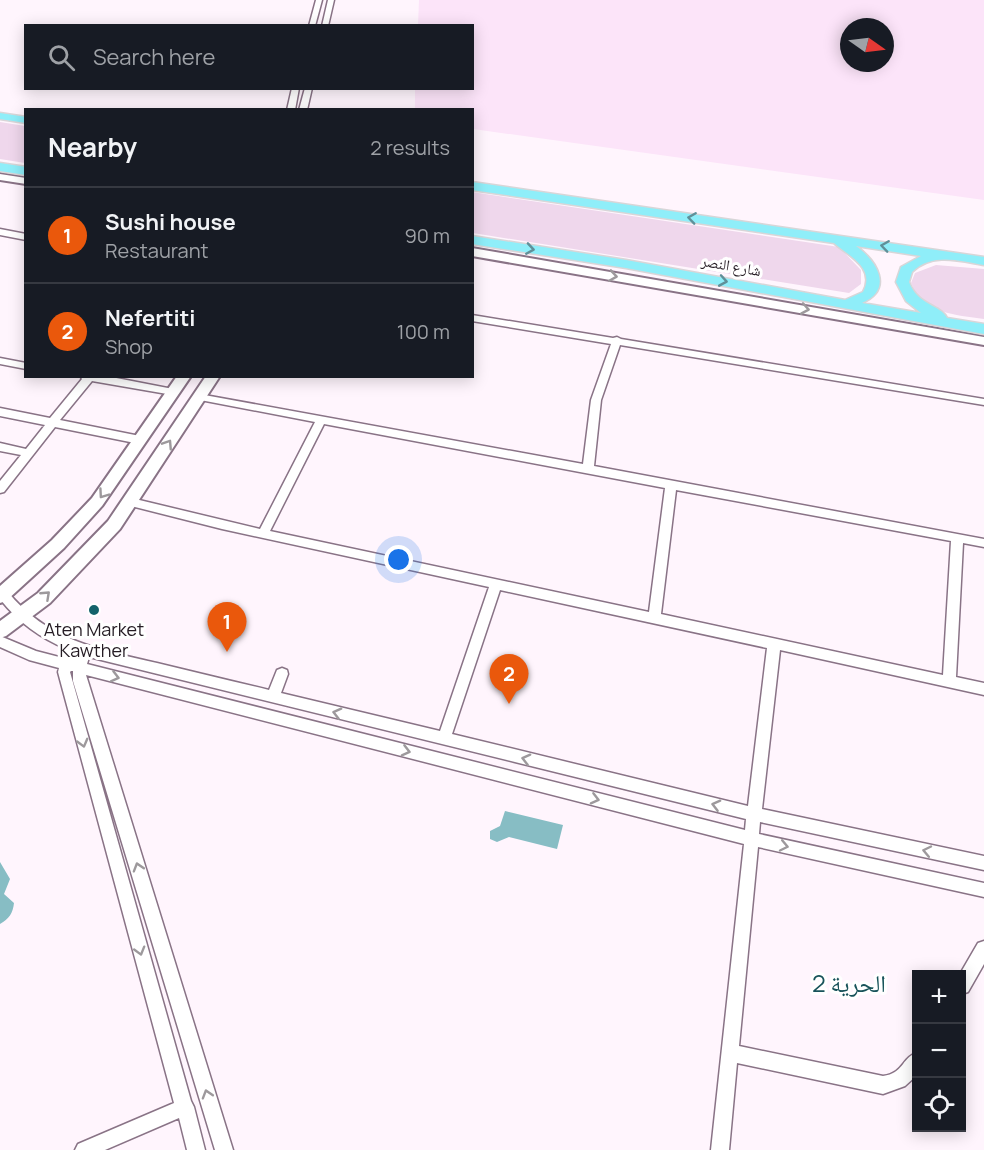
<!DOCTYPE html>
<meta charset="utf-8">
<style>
body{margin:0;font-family:Manrope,"Noto Naskh Arabic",sans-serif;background:#20242c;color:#f1f3f6}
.controls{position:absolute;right:18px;bottom:18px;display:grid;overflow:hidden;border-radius:0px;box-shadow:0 3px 15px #0003}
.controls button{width:54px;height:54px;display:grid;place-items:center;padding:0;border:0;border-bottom:2px solid #363941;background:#171b24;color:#f1f3f6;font:30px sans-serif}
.compass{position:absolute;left:840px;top:18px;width:54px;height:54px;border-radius:50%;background:#171b24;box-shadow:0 3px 15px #0003;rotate:104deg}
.you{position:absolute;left:399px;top:560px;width:21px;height:21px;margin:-15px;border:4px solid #fff;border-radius:50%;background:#1a73e8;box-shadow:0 0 0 9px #1a73e833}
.badge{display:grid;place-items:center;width:39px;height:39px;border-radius:50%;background:#ea580c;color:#fff;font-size:20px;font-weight:700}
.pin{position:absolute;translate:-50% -50px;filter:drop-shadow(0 2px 3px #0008)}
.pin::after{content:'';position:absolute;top:32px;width:21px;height:18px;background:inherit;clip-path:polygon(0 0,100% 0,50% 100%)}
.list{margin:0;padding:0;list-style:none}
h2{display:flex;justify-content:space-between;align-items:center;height:78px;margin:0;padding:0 24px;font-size:26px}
h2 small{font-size:20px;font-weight:400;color:#9ea1a6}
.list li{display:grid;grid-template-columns:39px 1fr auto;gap:18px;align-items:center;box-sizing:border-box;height:96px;padding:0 24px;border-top:2px solid #363941}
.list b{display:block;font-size:22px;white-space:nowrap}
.list p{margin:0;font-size:20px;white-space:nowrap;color:#9ea1a6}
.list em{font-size:20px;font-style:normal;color:#9ea1a6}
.icon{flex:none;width:33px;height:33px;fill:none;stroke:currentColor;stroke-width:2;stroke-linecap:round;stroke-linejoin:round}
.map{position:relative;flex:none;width:984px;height:1150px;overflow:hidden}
.search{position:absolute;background:#171b24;box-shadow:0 3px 15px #0003;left:24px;top:24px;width:450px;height:66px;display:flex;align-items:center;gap:15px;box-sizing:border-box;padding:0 21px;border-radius:0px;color:#9ea1a6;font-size:22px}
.panel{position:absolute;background:#171b24;box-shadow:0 3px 15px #0003;left:24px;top:108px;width:450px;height:270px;border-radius:0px}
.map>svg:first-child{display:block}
.built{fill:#fce4f9;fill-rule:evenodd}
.green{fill:#efd7ec}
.water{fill:#87bdc4}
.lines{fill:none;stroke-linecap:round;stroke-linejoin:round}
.street-casing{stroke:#897386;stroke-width:3}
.secondary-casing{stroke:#897386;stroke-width:4}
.primary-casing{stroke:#d8d6d8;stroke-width:3}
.street{fill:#fff;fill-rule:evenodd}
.secondary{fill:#fff;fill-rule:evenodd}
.primary{fill:#8feef9;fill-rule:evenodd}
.oneway{stroke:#5f9099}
.oneway2{stroke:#9d999c}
.poi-dot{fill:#14626b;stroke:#fff;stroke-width:2}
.labels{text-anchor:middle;stroke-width:6;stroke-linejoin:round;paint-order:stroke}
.far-street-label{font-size:15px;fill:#251c24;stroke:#fff}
.poi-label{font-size:18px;fill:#251c24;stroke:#fff}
.near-neighbourhood-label{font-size:24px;fill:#18535a;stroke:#fff}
</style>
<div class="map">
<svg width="984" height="1150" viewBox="0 0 984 1150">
<rect width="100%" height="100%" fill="#fff5fd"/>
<path class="built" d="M 419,0 L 984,0 L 984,200 L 473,129 L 472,110 L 415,109 L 415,89 L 472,88 L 472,26 L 418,25 ZM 849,27 L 885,27 L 885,63 L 849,63 Z"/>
<path class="green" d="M 0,122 L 25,126 L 25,163 L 0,159 Z
M 472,192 L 839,247 L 861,270 L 861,284 L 849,293 L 473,233 Z
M 936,265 L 984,269 L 984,319 C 956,315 921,313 911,283 L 915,273 Z"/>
<path class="water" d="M 505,811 L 563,825 L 557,849 L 509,837 L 497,842 L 490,839 L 490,831 L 500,826 Z
M 0,862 L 10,879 L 4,894 L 14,903 C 13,913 9,919 0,924 Z"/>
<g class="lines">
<g class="street-casing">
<path id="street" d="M 316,0 L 322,0 L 315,26 L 309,26 Z
M 328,0 L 334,0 L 328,26 L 322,26 Z
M 292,88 L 299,88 L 295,110 L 287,110 Z
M 305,88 L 312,88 L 307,110 L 299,110 Z
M 0,229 L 26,234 L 26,240 L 0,235 Z
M 472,315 L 613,338 L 617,337 L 621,339 L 984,399 L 984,405 L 620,345 L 601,400 L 594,466 L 984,539 L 984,547 L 963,543 L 956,677 L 984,683 L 984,695 L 780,650 L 762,809 L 984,856 L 984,870 L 760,822 L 759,834 L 984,883 L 984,897 L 758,847 L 739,1046 L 883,1076 C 904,1073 901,1059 916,1053 L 916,1076 L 905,1086 L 883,1094 L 737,1063 L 729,1150 L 711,1150 L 744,844 L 86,675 L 233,1150 L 215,1150 L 73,681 L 73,671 L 71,671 L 70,672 L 191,1101 L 194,1107 L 205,1150 L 187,1150 L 179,1118 L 105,1150 L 75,1150 L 78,1144 L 174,1103 L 58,672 L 59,668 L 29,660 L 0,647 L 0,636 L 36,651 L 63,658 L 67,649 C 40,638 18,622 0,599 L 0,590 L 7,591 C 48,641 97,649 157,663 C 194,672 232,681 269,690 L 277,670 L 282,668 L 287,670 L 288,674 L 281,693 L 440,731 L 489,587 L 222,529 L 131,506 L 125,502 L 131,498 L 260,529 L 315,422 L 195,399 L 194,397 L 199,394 L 583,464 L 591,400 L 611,344 L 472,321 ZM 324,424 L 665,488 L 649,612 L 270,531 ZM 676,490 L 951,541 L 943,675 L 661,614 ZM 500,590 L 767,648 L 748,806 L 452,734 ZM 89,657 L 746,819 L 745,830 L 87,664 Z
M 0,358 L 26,363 L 26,369 L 0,364 Z
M 80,376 L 106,376 L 173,389 L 178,392 L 173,395 L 92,381 L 60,420 L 140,436 L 145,440 L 144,443 L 140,444 L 55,427 L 4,492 L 0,493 L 0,481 L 21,455 L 0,451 L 0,443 L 26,449 L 45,425 L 0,416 L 0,408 L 50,418 L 82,379 Z
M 984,941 L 984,964 L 968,992 L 962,994 L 962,974 L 960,974 L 978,943 Z"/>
</g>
<g class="secondary-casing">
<path id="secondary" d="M 0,174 L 26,178 L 26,184 L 0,180 Z
M 472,248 L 984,337 L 984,345 L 472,256 Z
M 177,376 L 191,376 L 102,506 L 64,548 L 6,601 L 0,603 L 0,586 L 52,540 L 92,498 Z
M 206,376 L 220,376 L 120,529 L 50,603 L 6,636 L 0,638 L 0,621 L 38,593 L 108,521 Z"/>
</g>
<g class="primary-casing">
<path id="primary" d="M 0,113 L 26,117 L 26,123 L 0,119 Z
M 0,163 L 26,167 L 26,175 L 0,171 Z
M 472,182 L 984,257 L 984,265 C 960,261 932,252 912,272 L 909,282 C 917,305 941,305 947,318 L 984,324 L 984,334 L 626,268 L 472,244 L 472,236 L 626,260 L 845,300 L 863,292 C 876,268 849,256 834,243 L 472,190 ZM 856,246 L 921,256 L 901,267 L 896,282 L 906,301 L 921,313 L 862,303 C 894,289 877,261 856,246 Z"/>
</g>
<use href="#street" class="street"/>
<use href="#secondary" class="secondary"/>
<use href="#primary" class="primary"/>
</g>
<defs><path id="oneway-chevron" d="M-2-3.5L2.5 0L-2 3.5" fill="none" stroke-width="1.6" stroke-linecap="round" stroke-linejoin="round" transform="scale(1.5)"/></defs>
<g class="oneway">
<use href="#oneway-chevron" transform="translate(692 218) rotate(-172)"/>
<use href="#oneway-chevron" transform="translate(885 246) rotate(-172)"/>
<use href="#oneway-chevron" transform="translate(530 249) rotate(9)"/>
<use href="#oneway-chevron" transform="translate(723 281) rotate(10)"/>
</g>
<g class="oneway2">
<use href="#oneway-chevron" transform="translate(613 276) rotate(9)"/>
<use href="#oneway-chevron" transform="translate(805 309) rotate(10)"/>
<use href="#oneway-chevron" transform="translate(168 444) rotate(-57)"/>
<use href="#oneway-chevron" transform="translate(103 494) rotate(125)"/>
<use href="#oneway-chevron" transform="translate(46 595) rotate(-43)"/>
<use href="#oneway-chevron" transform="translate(115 677) rotate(14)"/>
<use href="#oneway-chevron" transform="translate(337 713) rotate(-166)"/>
<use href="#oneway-chevron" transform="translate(83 743) rotate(75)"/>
<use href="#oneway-chevron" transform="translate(406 751) rotate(14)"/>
<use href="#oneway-chevron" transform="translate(526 759) rotate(-166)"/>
<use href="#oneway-chevron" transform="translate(595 799) rotate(14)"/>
<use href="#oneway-chevron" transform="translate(716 805) rotate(-166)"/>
<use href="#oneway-chevron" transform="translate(784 846) rotate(12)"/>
<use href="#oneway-chevron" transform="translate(927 851) rotate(-168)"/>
<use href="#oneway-chevron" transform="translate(138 867) rotate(-107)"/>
<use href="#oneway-chevron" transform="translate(140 951) rotate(74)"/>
<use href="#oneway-chevron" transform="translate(207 1094) rotate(-107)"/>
</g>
<circle class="poi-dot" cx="94" cy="610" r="6"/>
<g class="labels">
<g class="far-street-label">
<text transform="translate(731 266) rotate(10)" y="5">شارع النصر</text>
</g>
<g class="poi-label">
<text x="94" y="636">Aten Market<tspan x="94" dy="21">Kawther</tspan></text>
</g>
<g class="near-neighbourhood-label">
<text x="849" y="992">الحرية 2</text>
</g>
</g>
</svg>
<div class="controls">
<button>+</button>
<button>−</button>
<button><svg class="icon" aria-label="locate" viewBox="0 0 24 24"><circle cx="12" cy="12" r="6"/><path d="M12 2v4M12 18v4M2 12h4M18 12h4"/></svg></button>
</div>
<svg class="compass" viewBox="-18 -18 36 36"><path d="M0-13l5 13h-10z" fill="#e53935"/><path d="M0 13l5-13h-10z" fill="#9ea1a6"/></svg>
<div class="you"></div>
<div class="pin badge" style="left:227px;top:652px">1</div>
<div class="pin badge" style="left:509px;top:704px">2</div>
<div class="search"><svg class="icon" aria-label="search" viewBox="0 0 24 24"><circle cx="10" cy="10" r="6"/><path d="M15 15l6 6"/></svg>Search here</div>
<section class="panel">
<h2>Nearby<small>2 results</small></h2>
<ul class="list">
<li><span class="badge">1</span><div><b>Sushi house</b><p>Restaurant</p></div><em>90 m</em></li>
<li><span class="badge">2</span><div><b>Nefertiti</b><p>Shop</p></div><em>100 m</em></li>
</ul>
</section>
</div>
